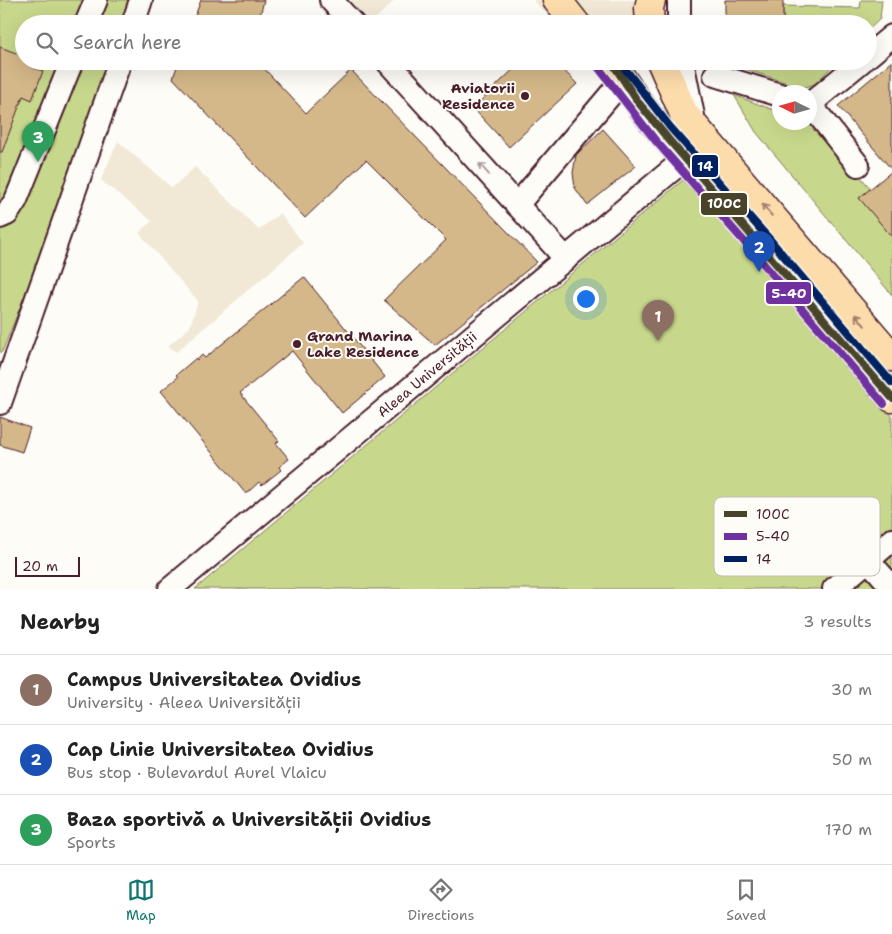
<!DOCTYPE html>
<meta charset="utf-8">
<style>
body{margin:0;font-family:"Shantell Sans",sans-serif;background:#f2f2f2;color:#222}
.compass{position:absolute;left:772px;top:85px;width:45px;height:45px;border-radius:50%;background:#fff;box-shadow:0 5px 20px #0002;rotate:275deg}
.scale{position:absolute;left:15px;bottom:12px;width:65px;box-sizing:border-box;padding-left:5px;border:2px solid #4a1f2b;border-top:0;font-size:14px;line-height:18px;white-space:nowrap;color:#4a1f2b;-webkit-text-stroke:4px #fdfcf7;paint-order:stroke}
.you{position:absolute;left:585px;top:298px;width:18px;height:18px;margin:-12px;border:4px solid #fff;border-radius:50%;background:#1a73e8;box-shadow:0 0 0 8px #1a73e833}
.badge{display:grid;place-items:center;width:32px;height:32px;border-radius:50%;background:#0f766e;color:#fff;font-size:16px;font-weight:700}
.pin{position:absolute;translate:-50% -41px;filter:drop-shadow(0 1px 2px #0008)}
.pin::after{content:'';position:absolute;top:26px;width:18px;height:15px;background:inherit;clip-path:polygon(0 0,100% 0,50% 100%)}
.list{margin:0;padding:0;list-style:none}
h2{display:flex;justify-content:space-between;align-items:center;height:65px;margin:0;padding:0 20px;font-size:21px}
h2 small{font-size:16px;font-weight:400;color:#767676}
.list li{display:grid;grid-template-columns:32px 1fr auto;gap:15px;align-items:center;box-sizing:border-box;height:70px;padding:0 20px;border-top:1px solid #e0e0e0}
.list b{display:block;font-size:19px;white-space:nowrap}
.list p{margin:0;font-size:16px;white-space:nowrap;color:#767676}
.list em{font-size:16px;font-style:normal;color:#767676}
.icon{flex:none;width:28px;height:28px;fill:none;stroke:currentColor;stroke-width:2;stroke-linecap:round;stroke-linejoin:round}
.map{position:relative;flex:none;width:892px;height:589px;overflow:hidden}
.search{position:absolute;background:#fff;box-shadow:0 5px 20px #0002;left:15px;right:15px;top:15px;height:55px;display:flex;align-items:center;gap:12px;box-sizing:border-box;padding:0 18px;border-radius:28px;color:#767676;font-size:19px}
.sheet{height:275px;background:#fff}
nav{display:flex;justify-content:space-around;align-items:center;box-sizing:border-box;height:70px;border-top:1px solid #e0e0e0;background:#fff;font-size:14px;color:#767676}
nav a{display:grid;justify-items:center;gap:2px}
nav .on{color:#0f766e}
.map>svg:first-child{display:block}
.built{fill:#f1e8d6}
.green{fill:#c7d78b;stroke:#887b5b}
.building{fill:#d4b889;stroke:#4a1f2b}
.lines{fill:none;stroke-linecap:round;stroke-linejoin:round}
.minor-casing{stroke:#4a1f2b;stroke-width:26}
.major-casing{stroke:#4a1f2b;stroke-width:31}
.minor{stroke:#fdfcf7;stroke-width:22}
.major{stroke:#fddcac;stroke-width:28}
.bus-1-casing{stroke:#fdfcf7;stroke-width:11}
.bus-2-casing{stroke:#fdfcf7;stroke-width:11}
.bus-3-casing{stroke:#fdfcf7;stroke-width:11}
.bus-1{stroke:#494429;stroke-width:8}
.bus-2{stroke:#7030a0;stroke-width:8}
.bus-3{stroke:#002060;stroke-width:8}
.oneway{stroke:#ac999b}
.oneway2{stroke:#a47e6c}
.poi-dot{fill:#4a1f2b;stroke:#fdfcf7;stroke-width:2}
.labels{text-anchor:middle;stroke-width:4;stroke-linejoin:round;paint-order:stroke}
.poi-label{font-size:14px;font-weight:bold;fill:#4a1f2b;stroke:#fdfcf7;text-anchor:end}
.street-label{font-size:14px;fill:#4a1f2b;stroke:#fdfcf7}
.key{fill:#fdfcf7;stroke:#c7baba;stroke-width:1}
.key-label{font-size:14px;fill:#4a1f2b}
.line-badge{stroke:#fdfcf7;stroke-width:2}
.badge-label{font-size:14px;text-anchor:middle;font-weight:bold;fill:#fff}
</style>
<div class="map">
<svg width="892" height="589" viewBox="0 0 892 589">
<rect width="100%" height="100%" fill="#fdfcf7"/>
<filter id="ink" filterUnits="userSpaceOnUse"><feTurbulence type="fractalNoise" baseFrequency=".02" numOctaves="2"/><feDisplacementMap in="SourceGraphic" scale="10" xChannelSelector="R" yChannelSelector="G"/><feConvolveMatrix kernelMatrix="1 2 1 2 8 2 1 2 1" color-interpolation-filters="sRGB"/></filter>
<g filter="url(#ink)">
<path class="built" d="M 348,0 L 395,0 L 370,24 Z
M 533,0 L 663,0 L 662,24 L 557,24 Z
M 118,141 L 172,188 L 195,167 L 259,230 L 280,213 L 303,243 L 176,352 L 168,346 L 190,327 L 198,301 L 139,233 L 152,221 L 101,180 Z"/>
<path class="green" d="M 0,0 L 135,0 L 126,24 L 24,24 L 24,61 L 112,61 L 33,275 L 2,352 L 0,352 Z
M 861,0 L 882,0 L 880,19 L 868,30 L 868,24 L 783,24 L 783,6 L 860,8 Z
M 726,61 L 837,61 L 815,84 L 802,88 L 728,63 Z
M 734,95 L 779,112 L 780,122 L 806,123 L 818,127 L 871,189 L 860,198 L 892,237 L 892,295 L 756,132 Z
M 683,180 L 892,416 L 892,589 L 195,589 Z"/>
<path class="building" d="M 201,0 L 264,0 L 258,24 L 192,24 Z
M 725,0 L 783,0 L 783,24 L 725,24 Z
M 0,47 L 24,56 L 24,61 L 34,61 L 32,67 L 43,71 L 32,100 L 23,96 L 2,152 L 0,152 Z
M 179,61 L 257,61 L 306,113 L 351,70 L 537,262 L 435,345 L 384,300 L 446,240 L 366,160 L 305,218 L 173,78 Z
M 522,61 L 555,61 L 577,84 L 509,147 L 473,108 Z
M 892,61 L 892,170 L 838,106 Z
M 603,129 L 636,166 L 587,205 L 575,188 L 573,173 L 576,155 Z
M 892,171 L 892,237 L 859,198 Z
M 304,277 L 385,377 L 342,413 L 292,351 L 240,393 L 279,441 L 276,443 L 289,459 L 279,467 L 281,470 L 262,485 L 259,482 L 246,494 L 161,391 L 178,377 L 176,375 L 196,358 L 197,360 L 202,355 L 205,358 Z
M 0,417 L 30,428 L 22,452 L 0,445 Z"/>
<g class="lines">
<g class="minor-casing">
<g id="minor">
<path d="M 331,0 L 353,24"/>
<path d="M 679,0 L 679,24"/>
<path d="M 86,24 L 96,0"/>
<path d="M 133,24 L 141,0"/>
<path d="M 868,56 L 892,36"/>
<path d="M 387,61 L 566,259"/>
<path d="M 682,61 L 693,116"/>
<path d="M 715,75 L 780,95"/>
<path d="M 810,104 L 858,165"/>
<path d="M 810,104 L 862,61"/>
<path d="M 517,205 L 622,81"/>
<path d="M 0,217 L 7,214 L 16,200 L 72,61"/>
<path d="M 0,403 L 120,61"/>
<path d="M 868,560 L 892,587"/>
<path id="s1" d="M 170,589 L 685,159"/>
<path d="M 834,589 L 892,540"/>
</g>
</g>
<g class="major-casing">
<path id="major" d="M 557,0 L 576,24
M 650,24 L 649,8 L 651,0
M 611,61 C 644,118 691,165 734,214 C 787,275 840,337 892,398
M 661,61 L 684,114 L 892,357"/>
</g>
<use href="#minor" class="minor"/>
<use href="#major" class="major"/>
<g class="bus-1-casing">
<path id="bus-1" d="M 611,61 L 638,102 L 669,140 L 892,398"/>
</g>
<g class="bus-2-casing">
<path id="bus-2" d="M 598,67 L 655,140 L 755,254 L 884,404"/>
</g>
<g class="bus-3-casing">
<path id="bus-3" d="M 619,61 L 670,127 L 771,241 L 892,383"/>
</g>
<use href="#bus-1" class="bus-1"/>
<use href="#bus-2" class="bus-2"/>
<use href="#bus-3" class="bus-3"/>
</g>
<defs><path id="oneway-shaft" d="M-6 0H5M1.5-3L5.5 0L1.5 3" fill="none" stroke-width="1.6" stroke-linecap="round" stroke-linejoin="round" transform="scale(1.25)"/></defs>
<use class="oneway" href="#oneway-shaft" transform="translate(484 169) rotate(-132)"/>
<g class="oneway2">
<use href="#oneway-shaft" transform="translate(767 210) rotate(-130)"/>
<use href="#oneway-shaft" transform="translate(860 320) rotate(-130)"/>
</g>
</g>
<g class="poi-dot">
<circle cx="525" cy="96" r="5"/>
<circle cx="297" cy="344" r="5"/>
</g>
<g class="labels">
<g class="poi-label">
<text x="515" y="93">Aviatorii<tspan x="515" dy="16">Residence</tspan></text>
<text x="307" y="341" text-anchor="start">Grand Marina<tspan x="307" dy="16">Lake Residence</tspan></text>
</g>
<g class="street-label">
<text dy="5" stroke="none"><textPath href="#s1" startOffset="335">Aleea Universității</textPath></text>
</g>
</g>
<rect x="714" y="497" width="166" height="79" rx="8" class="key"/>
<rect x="724" y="511" width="23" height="6" fill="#494429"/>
<rect x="724" y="533" width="23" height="7" fill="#7030a0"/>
<rect x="724" y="556" width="23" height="6" fill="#002060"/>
<g class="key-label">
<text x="756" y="519">100C</text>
<text x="756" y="541">5-40</text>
<text x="756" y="564">14</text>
</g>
<g class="line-badge">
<rect x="691" y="154" width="28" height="24" rx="5" fill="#002060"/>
<rect x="700" y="192" width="48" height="24" rx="5" fill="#494429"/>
<rect x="765" y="281" width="47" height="24" rx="5" fill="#7030a0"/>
</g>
<g class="badge-label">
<text x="705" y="171">14</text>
<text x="724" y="208">100C</text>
<text x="789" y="298">5-40</text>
</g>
</svg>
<svg class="compass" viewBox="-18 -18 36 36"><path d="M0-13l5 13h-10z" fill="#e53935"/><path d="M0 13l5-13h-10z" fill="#767676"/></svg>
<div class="scale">20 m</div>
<div class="you"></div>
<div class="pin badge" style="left:658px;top:341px;background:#8d6e63">1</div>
<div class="pin badge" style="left:759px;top:272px;background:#1a4fb4">2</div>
<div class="pin badge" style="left:38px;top:162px;background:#2e9e5b">3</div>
<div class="search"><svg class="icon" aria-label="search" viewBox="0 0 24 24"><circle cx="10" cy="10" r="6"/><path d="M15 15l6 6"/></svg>Search here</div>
</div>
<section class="sheet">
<h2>Nearby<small>3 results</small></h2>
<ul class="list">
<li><span class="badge" style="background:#8d6e63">1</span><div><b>Campus Universitatea Ovidius</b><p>University · Aleea Universității</p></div><em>30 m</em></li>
<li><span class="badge" style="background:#1a4fb4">2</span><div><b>Cap Linie Universitatea Ovidius</b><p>Bus stop · Bulevardul Aurel Vlaicu</p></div><em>50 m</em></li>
<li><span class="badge" style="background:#2e9e5b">3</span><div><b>Baza sportivă a Universității Ovidius</b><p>Sports</p></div><em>170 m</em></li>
</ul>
</section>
<nav>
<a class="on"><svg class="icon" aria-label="map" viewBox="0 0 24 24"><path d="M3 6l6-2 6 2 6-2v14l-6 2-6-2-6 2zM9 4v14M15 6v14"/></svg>Map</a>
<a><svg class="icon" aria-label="directions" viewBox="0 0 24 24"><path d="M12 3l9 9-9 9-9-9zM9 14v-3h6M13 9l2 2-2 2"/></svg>Directions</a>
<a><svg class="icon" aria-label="saved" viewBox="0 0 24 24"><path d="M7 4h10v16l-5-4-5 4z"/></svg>Saved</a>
</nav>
